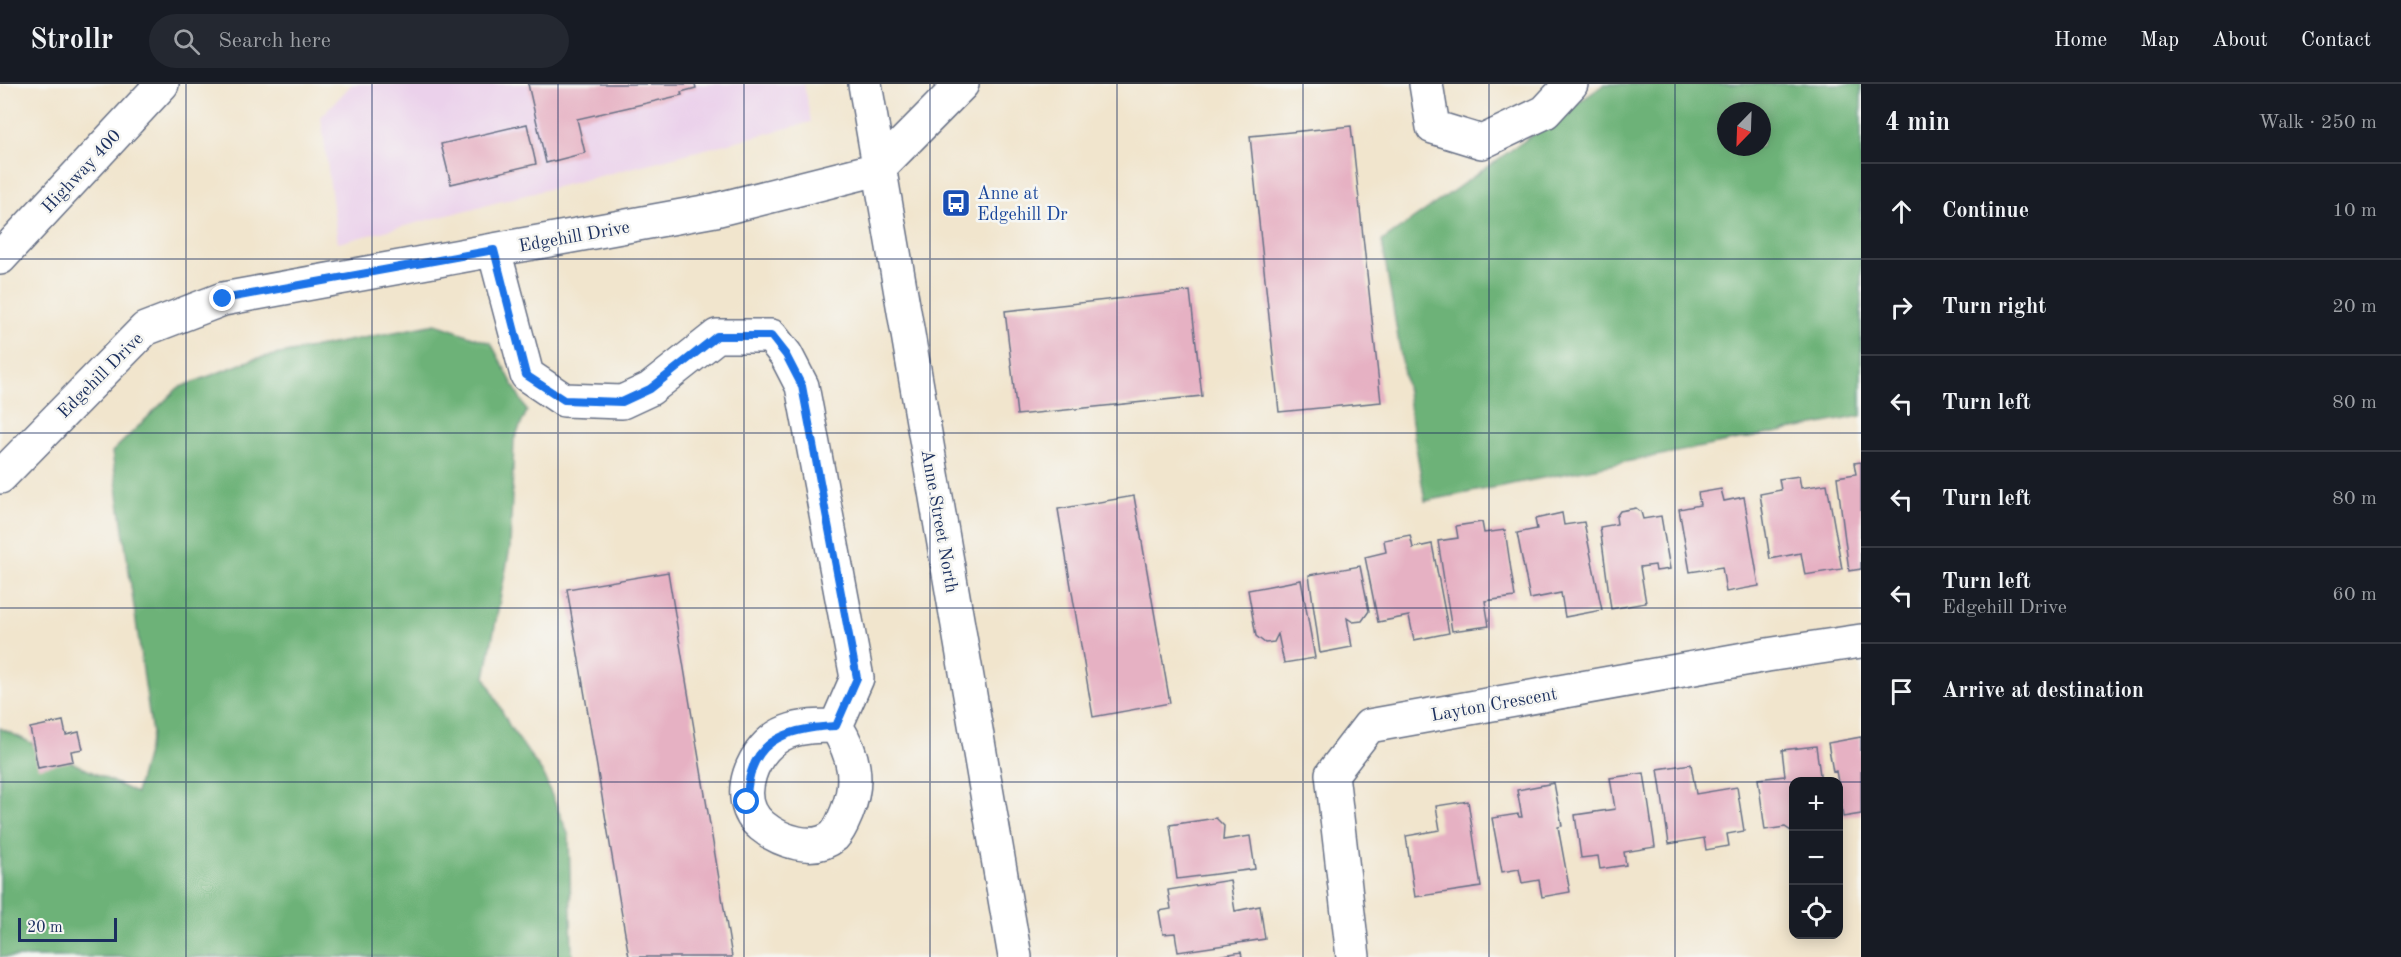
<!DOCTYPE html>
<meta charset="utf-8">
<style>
body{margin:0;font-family:"Old Standard TT",serif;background:#242831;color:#f1f3f6}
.controls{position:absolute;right:18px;bottom:18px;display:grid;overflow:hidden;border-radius:12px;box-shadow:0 3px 15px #0003}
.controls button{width:54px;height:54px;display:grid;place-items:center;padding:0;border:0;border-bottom:2px solid #363941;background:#171b24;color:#f1f3f6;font:30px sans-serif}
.compass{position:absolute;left:1717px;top:18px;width:54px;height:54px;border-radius:50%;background:#171b24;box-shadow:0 3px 15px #0003;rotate:203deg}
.scale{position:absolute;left:18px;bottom:15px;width:99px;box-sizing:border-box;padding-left:6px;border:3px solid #1b2f5e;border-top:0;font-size:16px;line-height:21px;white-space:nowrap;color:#1b2f5e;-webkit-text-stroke:4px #f6f6f2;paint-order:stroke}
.stop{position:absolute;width:18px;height:18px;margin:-14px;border:4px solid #1a73e8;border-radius:50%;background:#fff}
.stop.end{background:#1a73e8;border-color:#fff;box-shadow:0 2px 6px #0008}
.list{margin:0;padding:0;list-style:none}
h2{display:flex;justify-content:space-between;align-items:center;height:78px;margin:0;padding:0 24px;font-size:26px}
h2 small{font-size:20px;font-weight:400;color:#9ea1a6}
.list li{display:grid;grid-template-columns:39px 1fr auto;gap:18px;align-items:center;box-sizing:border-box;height:96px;padding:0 24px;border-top:2px solid #363941}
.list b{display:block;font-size:22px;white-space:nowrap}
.list p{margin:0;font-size:20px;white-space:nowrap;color:#9ea1a6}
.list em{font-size:20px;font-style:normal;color:#9ea1a6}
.icon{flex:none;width:33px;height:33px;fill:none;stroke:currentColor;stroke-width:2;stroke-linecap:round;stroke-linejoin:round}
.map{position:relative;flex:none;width:1861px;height:873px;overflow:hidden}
header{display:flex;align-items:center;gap:36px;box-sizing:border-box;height:84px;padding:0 30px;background:#171b24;border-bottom:2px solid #363941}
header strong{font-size:28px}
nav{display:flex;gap:33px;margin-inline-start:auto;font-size:21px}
.search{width:420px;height:54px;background:#242831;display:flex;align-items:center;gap:15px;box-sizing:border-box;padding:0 21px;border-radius:33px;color:#9ea1a6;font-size:22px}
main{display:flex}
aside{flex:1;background:#171b24}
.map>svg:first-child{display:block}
.built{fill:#ebd1eb}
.forest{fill:#6db278;stroke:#44706b;stroke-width:1.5;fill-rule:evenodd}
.building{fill:#e6b1c3}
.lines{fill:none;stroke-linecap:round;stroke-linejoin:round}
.minor-casing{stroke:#666f85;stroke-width:36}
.highway-casing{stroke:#666f85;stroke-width:36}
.minor{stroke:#fff;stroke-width:33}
.highway{stroke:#fff;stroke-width:33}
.route{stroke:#1a73e8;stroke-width:8}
.grid{fill:none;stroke:#1b2f5e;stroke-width:1.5;stroke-opacity:0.55}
.labels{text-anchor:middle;stroke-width:5;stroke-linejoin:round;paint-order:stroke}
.street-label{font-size:18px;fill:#1b2f5e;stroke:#f6f6f2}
.transit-label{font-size:18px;fill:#164399;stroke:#f6f6f2;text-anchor:start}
</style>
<header>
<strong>Strollr</strong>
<div class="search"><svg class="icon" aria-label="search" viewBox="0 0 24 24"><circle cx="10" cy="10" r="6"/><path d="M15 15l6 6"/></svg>Search here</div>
<nav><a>Home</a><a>Map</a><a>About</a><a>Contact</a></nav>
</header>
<main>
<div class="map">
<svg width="1861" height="873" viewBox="0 0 1861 873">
<rect width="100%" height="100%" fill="#f6f6f2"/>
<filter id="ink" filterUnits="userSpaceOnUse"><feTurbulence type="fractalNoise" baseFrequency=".0167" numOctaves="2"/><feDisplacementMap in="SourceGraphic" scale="12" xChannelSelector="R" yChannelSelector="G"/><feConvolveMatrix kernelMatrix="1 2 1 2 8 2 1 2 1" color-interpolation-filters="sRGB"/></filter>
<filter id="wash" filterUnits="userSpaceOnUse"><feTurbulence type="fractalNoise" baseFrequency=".008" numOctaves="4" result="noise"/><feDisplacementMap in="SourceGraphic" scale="24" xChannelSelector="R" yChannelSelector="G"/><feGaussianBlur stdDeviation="1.35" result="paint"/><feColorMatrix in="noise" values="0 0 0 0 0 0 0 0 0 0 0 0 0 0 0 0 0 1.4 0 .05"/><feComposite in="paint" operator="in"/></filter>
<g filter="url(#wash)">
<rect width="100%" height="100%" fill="#f1e5cd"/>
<path class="built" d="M 352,0 L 804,0 L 811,38 L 338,159 L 321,33 Z"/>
<path class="forest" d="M 1605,0 L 1861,0 L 1861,332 L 1425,417 L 1382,157 ZM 1726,27 L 1762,27 L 1762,63 L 1726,63 Z
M 436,240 L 491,259 L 527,327 L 514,356 L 510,464 L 485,593 L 510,643 L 542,688 L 569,752 L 572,873 L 0,873 L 0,644 L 136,709 L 152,650 L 112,368 L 178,304 L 254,275 Z"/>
<g id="blocks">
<path class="building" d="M 528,0 L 695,0 L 696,4 L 681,8 L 682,11 L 577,35 L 585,69 L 546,79 Z
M 527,40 L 536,80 L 451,100 L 441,60 Z
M 1351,42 L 1381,318 L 1279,328 L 1250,52 Z
M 1190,207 L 1202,312 L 1017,331 L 1005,227 Z
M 1861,378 L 1861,485 L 1849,487 L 1837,393 L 1856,390 L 1854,379 Z
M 1799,392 L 1801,404 L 1827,400 L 1842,485 L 1805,491 L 1801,469 L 1770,475 L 1760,410 L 1781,406 L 1779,395 Z
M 1721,405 L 1724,417 L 1744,413 L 1759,502 L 1726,508 L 1722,483 L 1690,488 L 1679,425 L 1700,421 L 1698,409 Z
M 1134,412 L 1170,619 L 1093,633 L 1058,425 Z
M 1636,424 L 1641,428 L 1643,435 L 1661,432 L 1670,485 L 1656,487 L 1655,481 L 1640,483 L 1646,519 L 1611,525 L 1600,443 L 1617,440 L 1616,433 L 1620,427 Z
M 1562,429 L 1564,441 L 1584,438 L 1602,526 L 1565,533 L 1561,509 L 1530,515 L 1517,449 L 1537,445 L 1535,435 Z
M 1482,438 L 1484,449 L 1505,446 L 1515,513 L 1485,517 L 1489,542 L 1452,547 L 1438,457 L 1458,454 L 1456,442 Z
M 1410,451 L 1413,464 L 1432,460 L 1449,549 L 1414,556 L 1409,532 L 1378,538 L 1365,473 L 1386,468 L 1384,456 Z
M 1360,482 L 1369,527 L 1362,537 L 1353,538 L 1347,534 L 1352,563 L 1320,569 L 1309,491 Z
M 668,488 L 732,873 L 629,873 L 567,505 Z
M 1301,496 L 1315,574 L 1284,579 L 1278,550 L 1274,558 L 1265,559 L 1256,552 L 1248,506 Z
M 63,637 L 66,651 L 79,648 L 83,665 L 71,667 L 73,677 L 38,684 L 30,644 Z
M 1861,653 L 1861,730 L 1843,733 L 1838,698 L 1836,687 L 1833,688 L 1828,659 Z
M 1816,662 L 1821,698 L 1794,698 L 1794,749 L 1785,743 L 1765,746 L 1758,695 L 1785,692 L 1782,666 Z
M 1691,680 L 1696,710 L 1737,703 L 1744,747 L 1727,750 L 1729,762 L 1706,766 L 1704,754 L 1669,760 L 1658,685 Z
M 1644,689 L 1655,763 L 1624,768 L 1626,781 L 1600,785 L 1598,772 L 1581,774 L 1575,731 L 1615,725 L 1610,694 Z
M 1554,699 L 1562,742 L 1558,743 L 1570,808 L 1542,813 L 1539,796 L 1522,799 L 1519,785 L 1502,788 L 1492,734 L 1518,730 L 1519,733 L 1522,733 L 1517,706 Z
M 1468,717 L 1481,803 L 1415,813 L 1406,752 L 1440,746 L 1436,722 Z
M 1216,734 L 1224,742 L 1223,756 L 1250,752 L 1255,785 L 1177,795 L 1170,741 Z
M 1230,796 L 1235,827 L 1260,822 L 1265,855 L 1178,868 L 1175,849 L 1163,850 L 1159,827 L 1171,825 L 1168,806 Z
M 1241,868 L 1242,873 L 1218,873 L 1218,872 Z"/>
</g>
</g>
<g filter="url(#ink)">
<use href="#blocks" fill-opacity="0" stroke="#666f85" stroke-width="1.5"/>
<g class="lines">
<g class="minor-casing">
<path id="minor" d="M 865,0 L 1015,873
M 1426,0 L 1433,43 L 1482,58 L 1545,28 L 1571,0
M 494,166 L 527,291 L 564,316 L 622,318 L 650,305 L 717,252 L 771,252 L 786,271 L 802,302 L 857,594 L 836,642
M 0,393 L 145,245 L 223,215 L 715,126 L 878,85 L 962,0
M 836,642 C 854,671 860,696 847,728 C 844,735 840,746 834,752 C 814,769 780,757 762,742 C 730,716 753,661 787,648 C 803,642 819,642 836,642 Z
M 1353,873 L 1332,690 L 1369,642 L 1767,571 L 1861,557"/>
</g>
<g class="highway-casing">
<path id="highway" d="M 0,174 L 162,0"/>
</g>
<use href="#minor" class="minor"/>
<use href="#highway" class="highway"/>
</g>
</g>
<g class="lines" filter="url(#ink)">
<path class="route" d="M 223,215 L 494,166 L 526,291 L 564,316 L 622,318 L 650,305 L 717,252 L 771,252 L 786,271 L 802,302 L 857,594 L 836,642 C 783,644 747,658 747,718"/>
</g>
<path class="grid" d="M 186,0 L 186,873M 372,0 L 372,873M 558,0 L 558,873M 744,0 L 744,873M 930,0 L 930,873M 1117,0 L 1117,873M 1303,0 L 1303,873M 1489,0 L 1489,873M 1675,0 L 1675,873M 0,175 L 1861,175M 0,349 L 1861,349M 0,524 L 1861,524M 0,698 L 1794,698M 1838,698 L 1861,698"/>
<defs>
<g id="bus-square" transform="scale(1.5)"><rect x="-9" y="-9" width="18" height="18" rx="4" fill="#1a4fb4" stroke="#f6f6f2"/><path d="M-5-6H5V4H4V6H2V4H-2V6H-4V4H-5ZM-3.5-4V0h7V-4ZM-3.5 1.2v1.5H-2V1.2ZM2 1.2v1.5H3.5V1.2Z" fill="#fff"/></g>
</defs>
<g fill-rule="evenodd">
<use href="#bus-square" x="956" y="119"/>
</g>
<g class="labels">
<g class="street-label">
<text transform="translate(81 87) rotate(-47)" y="6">Highway 400</text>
<text transform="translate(574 152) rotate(-10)" y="6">Edgehill Drive</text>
<text transform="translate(100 291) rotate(-45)" y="6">Edgehill Drive</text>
<text transform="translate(940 437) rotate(80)" y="6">Anne Street North</text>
<text transform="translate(1494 620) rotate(-10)" y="6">Layton Crescent</text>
</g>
<g class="transit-label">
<text x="977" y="115">Anne at<tspan x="977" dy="21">Edgehill Dr</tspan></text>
</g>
</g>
</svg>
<div class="controls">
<button>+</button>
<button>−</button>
<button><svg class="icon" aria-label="locate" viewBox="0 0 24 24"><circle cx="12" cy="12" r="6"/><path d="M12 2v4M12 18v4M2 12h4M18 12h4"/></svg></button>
</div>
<svg class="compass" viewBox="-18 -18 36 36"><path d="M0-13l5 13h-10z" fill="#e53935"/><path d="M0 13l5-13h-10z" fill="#9ea1a6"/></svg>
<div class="scale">20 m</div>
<div class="stop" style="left:747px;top:718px"></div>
<div class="stop end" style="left:223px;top:215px"></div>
</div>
<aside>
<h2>4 min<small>Walk · 250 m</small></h2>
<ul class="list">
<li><svg class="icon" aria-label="ahead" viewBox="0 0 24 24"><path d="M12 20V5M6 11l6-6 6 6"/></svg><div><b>Continue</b></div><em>10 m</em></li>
<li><svg class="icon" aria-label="right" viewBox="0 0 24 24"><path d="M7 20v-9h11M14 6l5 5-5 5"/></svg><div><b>Turn right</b></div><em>20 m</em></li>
<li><svg class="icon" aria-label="left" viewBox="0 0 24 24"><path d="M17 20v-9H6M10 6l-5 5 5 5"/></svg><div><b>Turn left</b></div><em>80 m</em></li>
<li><svg class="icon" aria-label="left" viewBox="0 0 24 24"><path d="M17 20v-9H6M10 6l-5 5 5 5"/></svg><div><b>Turn left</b></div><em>80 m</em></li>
<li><svg class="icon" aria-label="left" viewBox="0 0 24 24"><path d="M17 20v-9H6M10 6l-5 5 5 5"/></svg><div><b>Turn left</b><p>Edgehill Drive</p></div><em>60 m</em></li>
<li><svg class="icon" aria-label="arrive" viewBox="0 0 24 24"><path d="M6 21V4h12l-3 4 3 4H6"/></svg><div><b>Arrive at destination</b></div></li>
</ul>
</aside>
</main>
